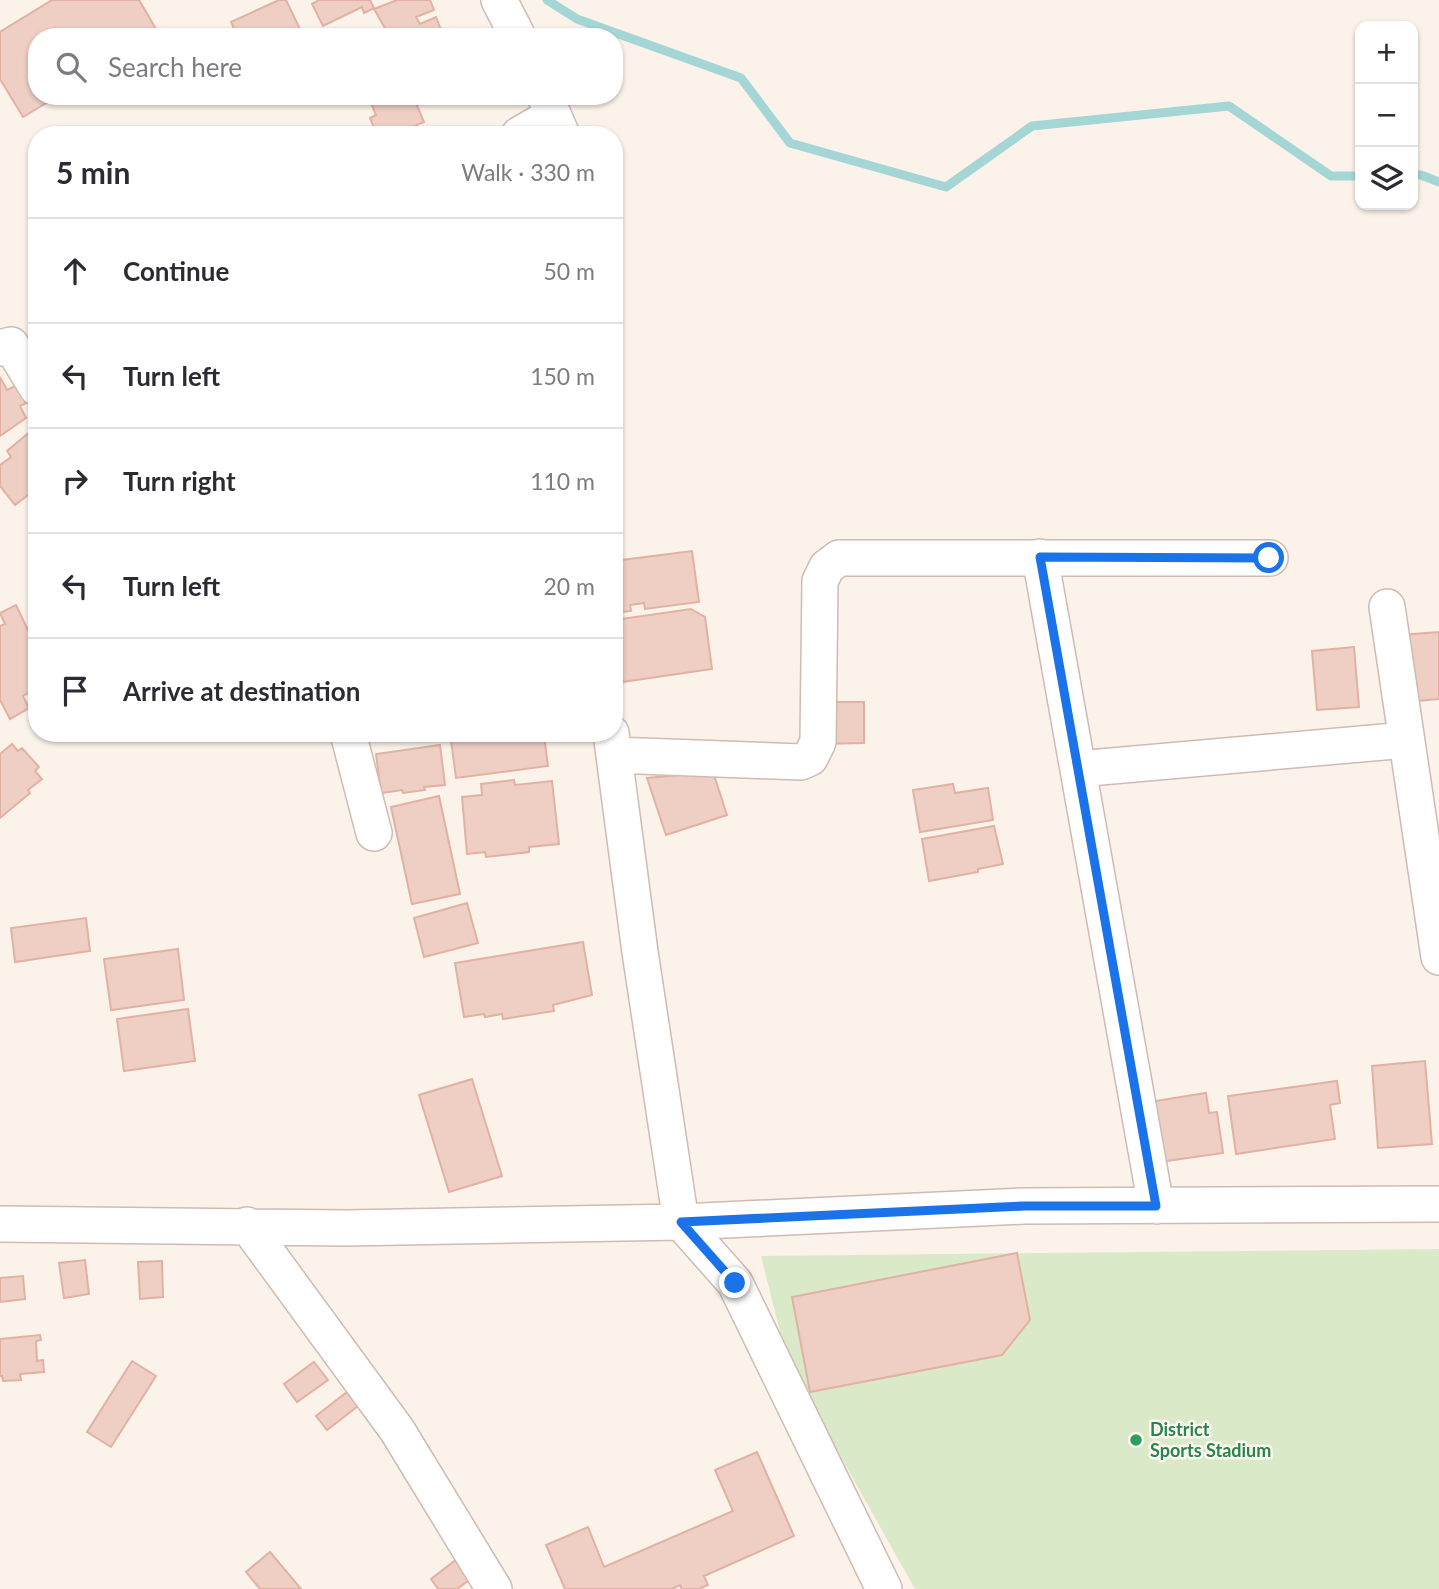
<!DOCTYPE html>
<meta charset="utf-8">
<style>
body{margin:0;font-family:Lato,sans-serif;background:#f2f2f3;color:#2b2b33}
.controls{position:absolute;right:21px;top:21px;display:grid;overflow:hidden;border-radius:14px;box-shadow:0 2px 5px #0004}
.controls button{width:63px;height:63px;display:grid;place-items:center;padding:0;border:0;border-bottom:2px solid #e1e1e2;background:#fff;color:#2b2b33;font:35px sans-serif}
.stop{position:absolute;width:21px;height:21px;margin:-16px;border:5px solid #1a73e8;border-radius:50%;background:#fff}
.stop.end{background:#1a73e8;border-color:#fff;box-shadow:0 2px 7px #0008}
.list{margin:0;padding:0;list-style:none}
h2{display:flex;justify-content:space-between;align-items:center;height:91px;margin:0;padding:0 28px;font-size:30px}
h2 small{font-size:23px;font-weight:400;color:#7c7c81}
.list li{display:grid;grid-template-columns:46px 1fr auto;gap:21px;align-items:center;box-sizing:border-box;height:105px;padding:0 28px;border-top:2px solid #e1e1e2}
.list b{display:block;font-size:26px;white-space:nowrap}
.list em{font-size:23px;font-style:normal;color:#7c7c81}
.icon{flex:none;width:38px;height:38px;fill:none;stroke:currentColor;stroke-width:2;stroke-linecap:round;stroke-linejoin:round}
.map{position:relative;flex:none;width:1439px;height:1589px;overflow:hidden}
.search{position:absolute;background:#fff;box-shadow:0 2px 5px #0004;left:28px;top:28px;width:595px;height:77px;display:flex;align-items:center;gap:18px;box-sizing:border-box;padding:0 24px;border-radius:28px;color:#7c7c81;font-size:26px}
.panel{position:absolute;background:#fff;box-shadow:0 2px 5px #0004;left:28px;top:126px;width:595px;height:616px;border-radius:28px}
.map>svg:first-child{display:block}
.green{fill:#dae9c8}
.lines{fill:none;stroke-linecap:round;stroke-linejoin:round}
.stream{stroke:#a5d6d6;stroke-width:9}
.building{fill:#efcec3;stroke:#e1b2a4;stroke-width:2}
.street-casing{stroke:#cfbbb2;stroke-width:38}
.street{stroke:#fff;stroke-width:35}
.route{stroke:#1a73e8;stroke-width:9}
.leisure-dot{fill:#2e9e5b;stroke:#fef6f0;stroke-width:2.5}
.labels{text-anchor:middle;stroke-width:5;stroke-linejoin:round;paint-order:stroke}
.leisure-label{font-size:18px;font-weight:bold;fill:#27864d;stroke:#fef6f0;text-anchor:start}
</style>
<div class="map">
<svg width="1439" height="1589" viewBox="0 0 1439 1589">
<rect width="100%" height="100%" fill="#fbf2ea"/>
<path class="green" d="M 1439,1249 L 1439,1589 L 915,1589 L 788,1363 L 761,1256 Z"/>
<g class="lines">
<path class="stream" d="M 547,0 L 577,19 L 741,78 L 790,143 L 946,187 L 1032,126 L 1229,106 L 1331,176 L 1360,176
M 1413,175 L 1421,175 L 1439,182"/>
</g>
<path class="building" d="M 52,0 L 139,0 L 159,34 L 155,37 L 37,37 L 37,96 L 58,96 L 23,117 L 0,79 L 0,32 Z
M 279,0 L 286,0 L 300,29 L 283,37 L 238,37 L 231,22 Z
M 319,0 L 370,0 L 374,8 L 364,13 L 362,7 L 323,26 L 312,4 Z
M 397,0 L 430,0 L 434,10 L 416,17 L 420,24 L 436,17 L 443,35 L 390,37 L 374,9 Z
M 368,96 L 413,96 L 424,122 L 393,135 L 377,135 L 370,118 L 376,115 Z
M 0,377 L 7,390 L 19,384 L 28,402 L 20,406 L 26,418 L 0,436 Z
M 31,431 L 37,438 L 37,488 L 15,505 L 0,486 L 0,465 L 11,457 L 7,451 Z
M 692,551 L 699,602 L 645,609 L 644,603 L 630,605 L 631,611 L 614,613 L 614,561 Z
M 16,605 L 37,649 L 37,691 L 35,689 L 23,696 L 29,708 L 10,719 L 0,700 L 0,626 L 5,624 L 0,613 Z
M 691,609 L 705,617 L 712,669 L 622,682 L 614,620 Z
M 1439,632 L 1439,699 L 1406,702 L 1401,635 Z
M 1354,647 L 1359,707 L 1317,710 L 1312,651 Z
M 819,702 L 864,702 L 864,743 L 819,744 Z
M 450,733 L 548,733 L 544,735 L 548,766 L 456,778 Z
M 12,744 L 18,751 L 22,748 L 39,767 L 35,771 L 42,779 L 28,790 L 30,793 L 0,818 L 0,754 Z
M 440,745 L 445,785 L 424,787 L 425,790 L 403,793 L 402,790 L 381,793 L 376,754 Z
M 713,772 L 727,815 L 666,835 L 647,778 Z
M 514,780 L 515,785 L 552,781 L 559,844 L 529,847 L 529,852 L 486,857 L 485,852 L 467,854 L 462,797 L 482,795 L 481,784 Z
M 953,784 L 955,793 L 988,788 L 993,820 L 920,832 L 913,790 Z
M 439,796 L 460,894 L 412,904 L 391,807 Z
M 994,826 L 1003,864 L 978,869 L 978,872 L 929,881 L 922,839 Z
M 467,903 L 478,943 L 424,957 L 414,918 Z
M 86,918 L 90,951 L 15,962 L 11,928 Z
M 583,942 L 592,995 L 553,1005 L 554,1011 L 503,1019 L 502,1014 L 485,1017 L 484,1014 L 464,1017 L 455,963 Z
M 178,949 L 184,1000 L 111,1010 L 104,959 Z
M 188,1009 L 195,1061 L 124,1071 L 117,1019 Z
M 1425,1061 L 1432,1144 L 1378,1148 L 1372,1066 Z
M 472,1079 L 502,1176 L 449,1192 L 419,1095 Z
M 1337,1081 L 1340,1103 L 1330,1105 L 1335,1139 L 1236,1154 L 1228,1096 Z
M 1206,1093 L 1209,1113 L 1217,1112 L 1223,1153 L 1152,1163 L 1143,1103 Z
M 1017,1253 L 1030,1320 L 1002,1355 L 810,1392 L 792,1297 Z
M 85,1260 L 89,1294 L 64,1298 L 59,1263 Z
M 162,1261 L 163,1297 L 140,1299 L 138,1262 Z
M 23,1276 L 25,1299 L 0,1302 L 0,1278 Z
M 40,1335 L 41,1340 L 36,1341 L 37,1361 L 43,1360 L 44,1372 L 20,1374 L 21,1380 L 3,1381 L 2,1376 L 0,1376 L 0,1339 Z
M 132,1361 L 156,1376 L 111,1447 L 87,1432 Z
M 314,1362 L 328,1380 L 297,1402 L 284,1384 Z
M 347,1392 L 358,1406 L 327,1430 L 316,1416 Z
M 757,1452 L 794,1536 L 704,1576 L 708,1585 L 699,1589 L 682,1589 L 680,1585 L 672,1589 L 565,1589 L 546,1545 L 588,1527 L 604,1567 L 733,1511 L 715,1470 Z
M 270,1552 L 301,1589 L 260,1589 L 246,1572 Z
M 457,1559 L 472,1578 L 457,1589 L 438,1589 L 431,1579 Z"/>
<g class="lines">
<g class="street-casing">
<path id="street" d="M 499,0 L 518,37
M 545,96 L 562,135
M 519,135 L 553,115
M 0,348 L 11,345 L 37,388
M 1040,557 L 1156,1206
M 1387,607 L 1439,957
M 348,733 L 374,833
M 611,733 L 640,952 L 681,1222 L 735,1283 L 884,1589
M 614,755 L 801,762 L 810,758 L 818,742 L 820,581 L 827,567 L 839,558 L 1270,558
M 1078,769 L 1406,740
M 0,1224 L 346,1228 L 681,1222 L 1024,1206 L 1439,1204
M 247,1225 L 397,1430 L 494,1589"/>
</g>
<use href="#street" class="street"/>
</g>
<g class="lines">
<path class="route" d="M 735,1283 L 681,1222 L 1024,1206 L 1156,1206 L 1040,557 L 1269,558"/>
</g>
<circle class="leisure-dot" cx="1136" cy="1440" r="7"/>
<g class="labels">
<g class="leisure-label">
<text x="1150" y="1436">District<tspan x="1150" dy="21">Sports Stadium</tspan></text>
</g>
</g>
</svg>
<div class="controls">
<button>+</button>
<button>−</button>
<button><svg class="icon" aria-label="layers" viewBox="0 0 24 24"><path d="M12 4l9 5-9 5-9-5zM3 14l9 5 9-5"/></svg></button>
</div>
<div class="stop" style="left:1269px;top:558px"></div>
<div class="stop end" style="left:735px;top:1283px"></div>
<div class="search"><svg class="icon" aria-label="search" viewBox="0 0 24 24"><circle cx="10" cy="10" r="6"/><path d="M15 15l6 6"/></svg>Search here</div>
<section class="panel">
<h2>5 min<small>Walk · 330 m</small></h2>
<ul class="list">
<li><svg class="icon" aria-label="ahead" viewBox="0 0 24 24"><path d="M12 20V5M6 11l6-6 6 6"/></svg><div><b>Continue</b></div><em>50 m</em></li>
<li><svg class="icon" aria-label="left" viewBox="0 0 24 24"><path d="M17 20v-9H6M10 6l-5 5 5 5"/></svg><div><b>Turn left</b></div><em>150 m</em></li>
<li><svg class="icon" aria-label="right" viewBox="0 0 24 24"><path d="M7 20v-9h11M14 6l5 5-5 5"/></svg><div><b>Turn right</b></div><em>110 m</em></li>
<li><svg class="icon" aria-label="left" viewBox="0 0 24 24"><path d="M17 20v-9H6M10 6l-5 5 5 5"/></svg><div><b>Turn left</b></div><em>20 m</em></li>
<li><svg class="icon" aria-label="arrive" viewBox="0 0 24 24"><path d="M6 21V4h12l-3 4 3 4H6"/></svg><div><b>Arrive at destination</b></div></li>
</ul>
</section>
</div>
